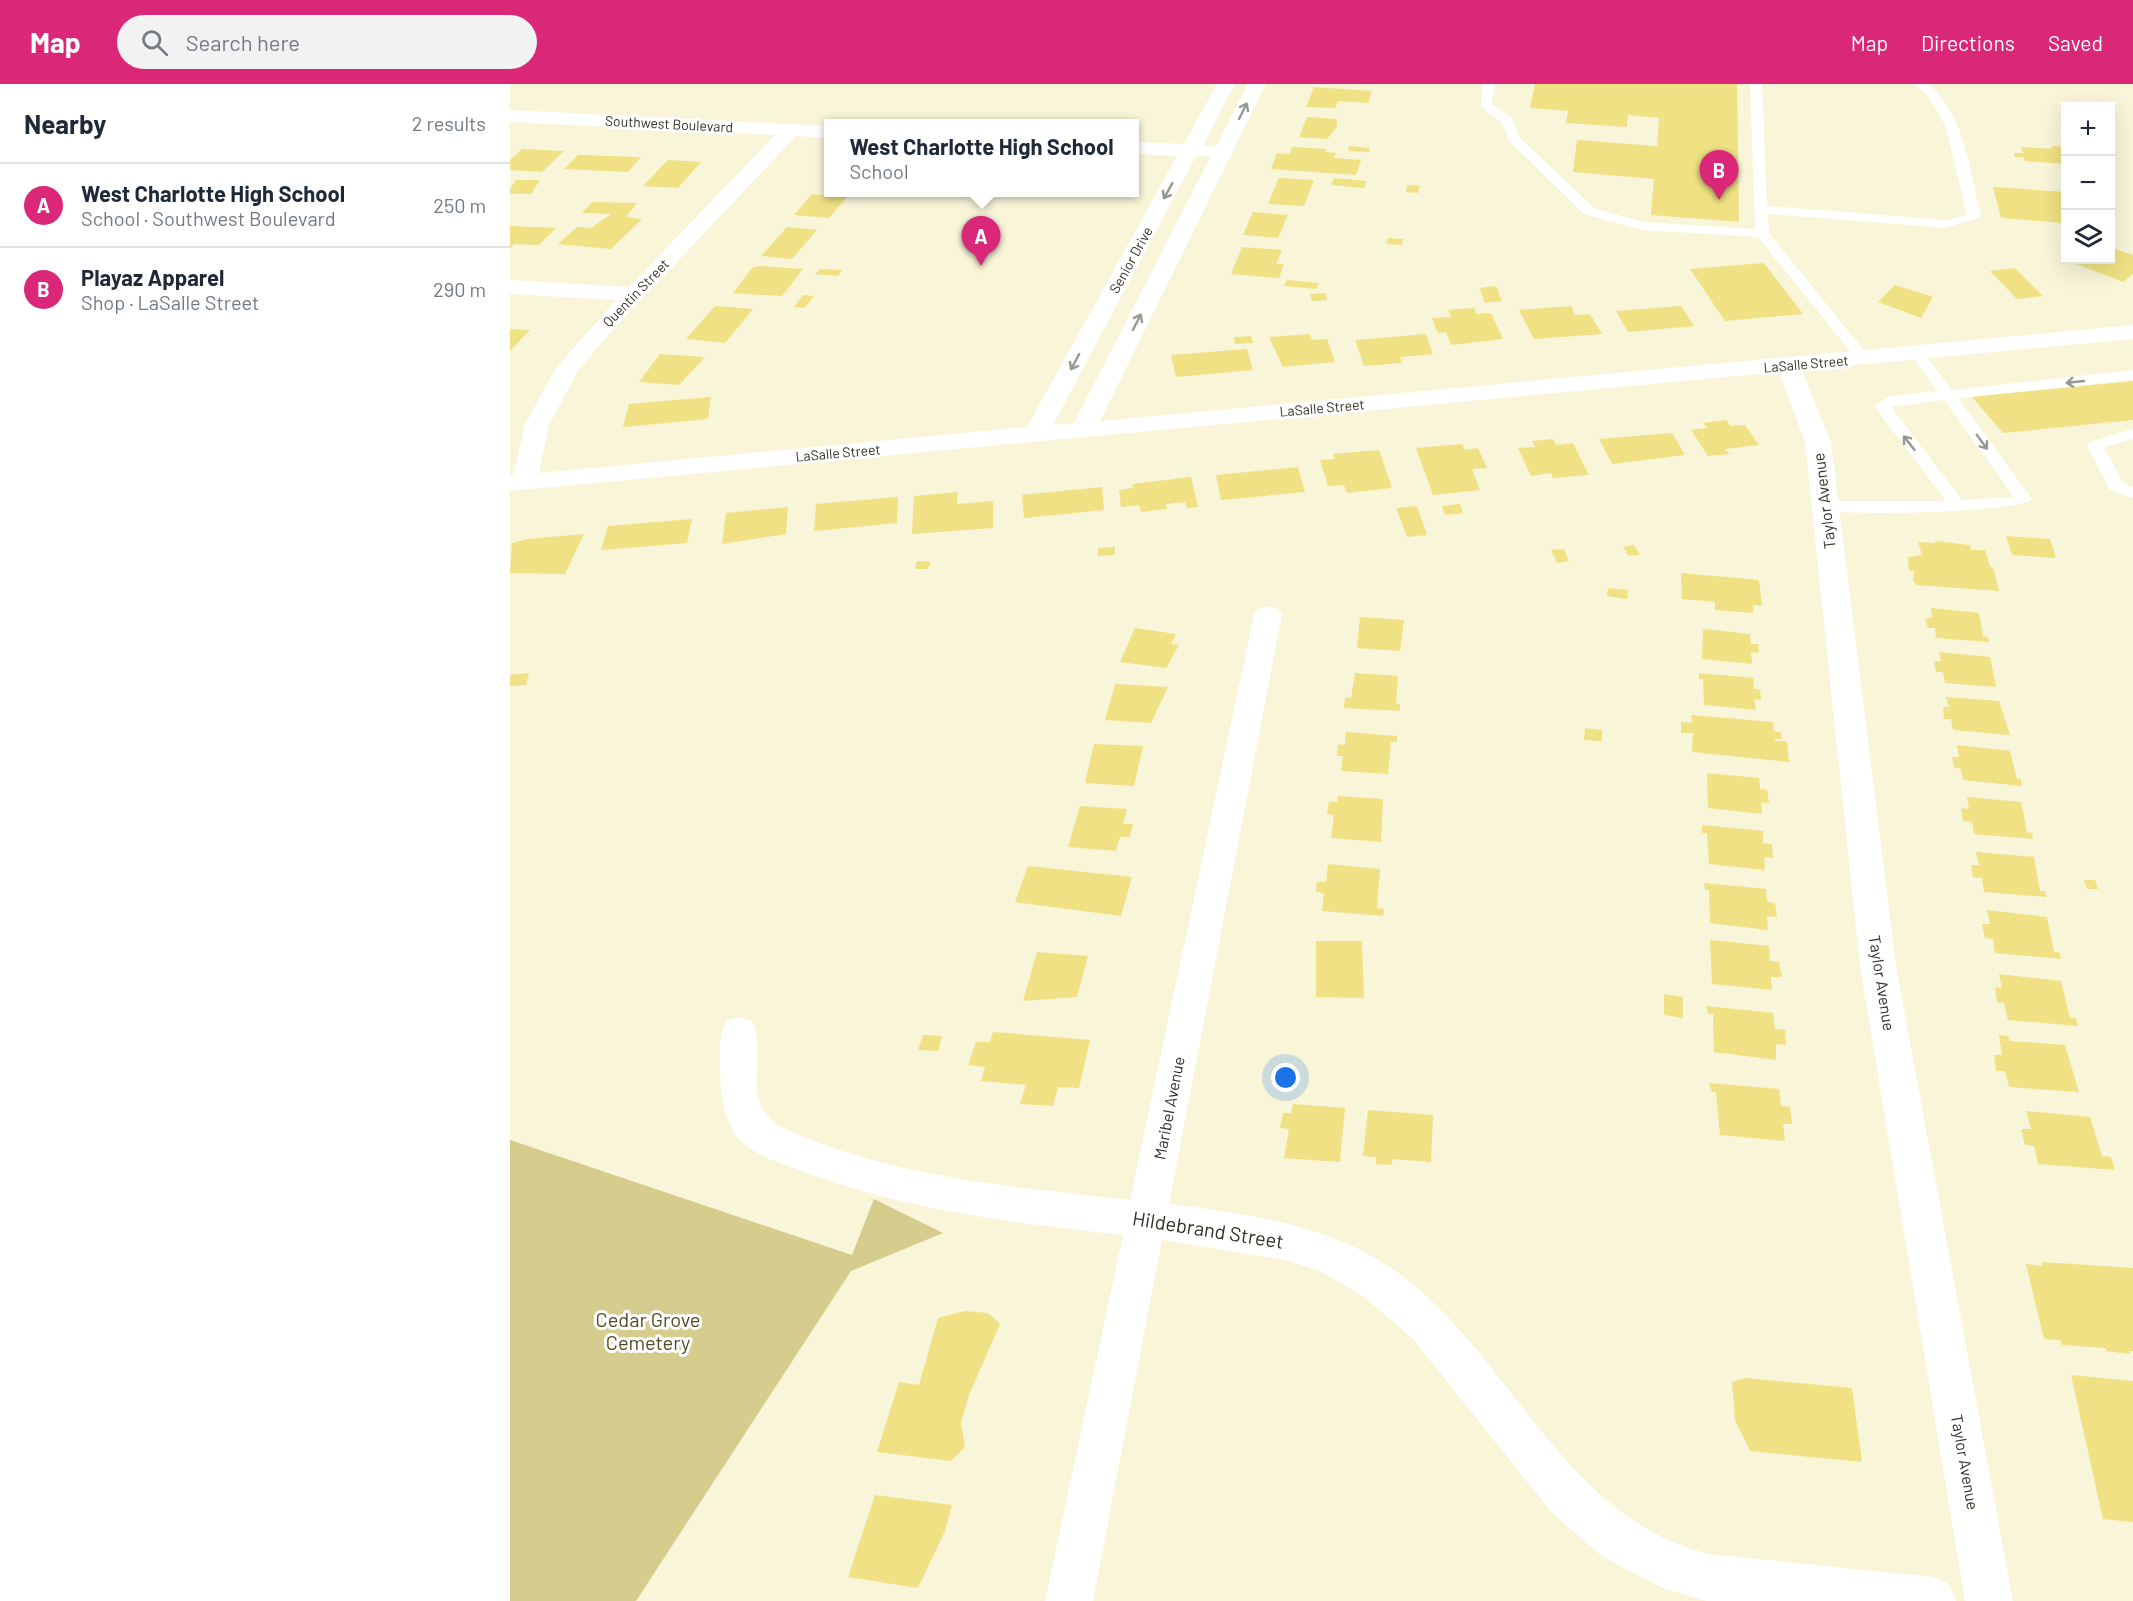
<!DOCTYPE html>
<meta charset="utf-8">
<style>
body{margin:0;font-family:Barlow,sans-serif;background:#f2f2f3;color:#1f2937}
.controls{position:absolute;right:18px;top:18px;display:grid;overflow:hidden;border-radius:0px;box-shadow:0 6px 24px #0002}
.controls button{width:54px;height:54px;display:grid;place-items:center;padding:0;border:0;border-bottom:2px solid #e0e1e3;background:#fff;color:#1f2937;font:30px sans-serif}
.you{position:absolute;left:776px;top:994px;width:21px;height:21px;margin:-15px;border:4px solid #fff;border-radius:50%;background:#1a73e8;box-shadow:0 0 0 9px #1a73e833}
.badge{display:grid;place-items:center;width:39px;height:39px;border-radius:50%;background:#db2777;color:#fff;font-size:20px;font-weight:700}
.pin{position:absolute;translate:-50% -50px;filter:drop-shadow(0 2px 3px #0008)}
.pin::after{content:'';position:absolute;top:32px;width:21px;height:18px;background:inherit;clip-path:polygon(0 0,100% 0,50% 100%)}
.popup{position:absolute;left:314px;top:35px;width:315px;height:78px;box-sizing:border-box;display:grid;place-content:center;border-radius:0px;background:#fff;filter:drop-shadow(0 2px 4px #0005);font-size:20px;white-space:nowrap;color:#747a83}
.popup b{font-size:22px;color:#1f2937}
.popup::after{content:'';position:absolute;left:50%;top:100%;margin-left:-12px;border:12px solid transparent;border-top-color:#fff}
.list{margin:0;padding:0;list-style:none}
h2{display:flex;justify-content:space-between;align-items:center;height:78px;margin:0;padding:0 24px;font-size:26px}
h2 small{font-size:20px;font-weight:400;color:#747a83}
.list li{display:grid;grid-template-columns:39px 1fr auto;gap:18px;align-items:center;box-sizing:border-box;height:84px;padding:0 24px;border-top:2px solid #e0e1e3}
.list b{display:block;font-size:22px;white-space:nowrap}
.list p{margin:0;font-size:20px;white-space:nowrap;color:#747a83}
.list em{font-size:20px;font-style:normal;color:#747a83}
.icon{flex:none;width:33px;height:33px;fill:none;stroke:currentColor;stroke-width:2;stroke-linecap:round;stroke-linejoin:round}
.map{position:relative;flex:none;width:1623px;height:1517px;overflow:hidden}
header{display:flex;align-items:center;gap:36px;box-sizing:border-box;height:84px;padding:0 30px;background:#db2777;color:#fff}
header strong{font-size:28px}
nav{display:flex;gap:33px;margin-inline-start:auto;font-size:21px}
.search{width:420px;height:54px;background:#f2f2f3;display:flex;align-items:center;gap:15px;box-sizing:border-box;padding:0 21px;border-radius:33px;color:#747a83;font-size:22px}
main{display:flex}
aside{flex:1;background:#fff}
.map>svg:first-child{display:block}
.green{fill:#d5cc8e}
.building{fill:#efe184}
.lines{fill:none;stroke-linecap:round;stroke-linejoin:round}
.service{fill:#fff;fill-rule:evenodd}
.minor{fill:#fff;fill-rule:evenodd}
.oneway{stroke:#989892}
.labels{text-anchor:middle;stroke-width:6;stroke-linejoin:round;paint-order:stroke}
.far-street-label{font-size:14px;fill:#323126;stroke:#fff}
.street-label{font-size:16px;fill:#323126;stroke:#fff}
.near-street-label{font-size:20px;fill:#323126;stroke:#fff}
.near-park-label{font-size:20px;fill:#504a22;stroke:#fff}
</style>
<header>
<strong>Map</strong>
<div class="search"><svg class="icon" aria-label="search" viewBox="0 0 24 24"><circle cx="10" cy="10" r="6"/><path d="M15 15l6 6"/></svg>Search here</div>
<nav><a>Map</a><a>Directions</a><a>Saved</a></nav>
</header>
<main>
<aside>
<h2>Nearby<small>2 results</small></h2>
<ul class="list">
<li><span class="badge">A</span><div><b>West Charlotte High School</b><p>School · Southwest Boulevard</p></div><em>250 m</em></li>
<li><span class="badge">B</span><div><b>Playaz Apparel</b><p>Shop · LaSalle Street</p></div><em>290 m</em></li>
</ul>
</aside>
<div class="map">
<svg width="1623" height="1517" viewBox="0 0 1623 1517">
<rect width="100%" height="100%" fill="#f8f5d9"/>
<path class="green" d="M 0,1056 L 342,1171 L 364,1115 L 433,1149 L 341,1187 L 126,1517 L 0,1517 Z"/>
<path class="building" d="M 1025,0 L 1227,0 L 1229,138 L 1141,131 L 1144,95 L 1063,88 L 1067,56 L 1147,62 L 1149,34 L 1118,31 L 1117,43 L 1056,39 L 1058,27 L 1020,24 Z
M 804,3 L 862,7 L 858,19 L 828,17 L 825,24 L 796,23 Z
M 797,33 L 827,35 L 827,43 L 817,55 L 789,53 Z
M 839,62 L 860,64 L 859,68 L 838,67 Z
M 1541,62 L 1556,63 L 1556,80 L 1515,77 L 1514,73 L 1505,73 L 1504,69 L 1513,69 L 1511,63 L 1542,65 Z
M 782,63 L 816,65 L 816,68 L 826,69 L 824,74 L 851,76 L 846,91 L 761,85 L 767,69 L 780,70 Z
M 12,65 L 32,66 L 54,67 L 32,88 L 0,86 L 0,76 Z
M 68,71 L 131,73 L 118,88 L 54,85 Z
M 158,76 L 191,78 L 168,104 L 133,102 Z
M 769,94 L 804,96 L 794,122 L 758,120 Z
M 824,94 L 856,97 L 854,104 L 821,101 Z
M 6,96 L 30,96 L 21,110 L 0,110 L 0,105 Z
M 897,101 L 910,102 L 908,109 L 896,108 Z
M 1483,103 L 1556,108 L 1556,134 L 1551,133 L 1553,139 L 1491,134 Z
M 302,110 L 337,113 L 319,134 L 284,131 Z
M 82,118 L 127,119 L 116,133 L 132,135 L 101,165 L 48,160 L 67,143 L 81,144 L 101,130 L 72,129 Z
M 743,128 L 778,131 L 768,154 L 733,151 Z
M 0,142 L 46,144 L 29,161 L 4,160 L 0,165 Z
M 277,143 L 307,146 L 282,175 L 251,172 Z
M 878,154 L 893,155 L 892,161 L 877,160 Z
M 732,163 L 772,166 L 766,180 L 774,180 L 769,194 L 721,190 Z
M 1600,163 L 1623,171 L 1623,190 L 1613,198 L 1563,179 L 1568,176 L 1600,176 Z
M 1254,179 L 1293,230 L 1215,237 L 1180,185 Z
M 250,182 L 293,185 L 272,212 L 223,209 L 242,184 Z
M 1505,184 L 1533,212 L 1507,215 L 1480,187 Z
M 310,185 L 332,186 L 328,192 L 305,190 Z
M 777,196 L 809,199 L 806,205 L 774,202 Z
M 1385,201 L 1423,213 L 1411,234 L 1368,218 Z
M 986,202 L 992,217 L 975,219 L 969,204 Z
M 816,209 L 817,216 L 802,217 L 800,210 Z
M 293,211 L 304,212 L 295,224 L 284,223 Z
M 205,222 L 243,225 L 215,259 L 176,255 Z
M 1061,222 L 1065,231 L 1080,230 L 1092,250 L 1024,255 L 1009,226 Z
M 1171,222 L 1184,242 L 1118,248 L 1106,227 Z
M 964,224 L 967,230 L 981,229 L 993,255 L 941,261 L 936,248 L 928,249 L 922,234 L 941,233 L 938,226 Z
M 0,245 L 20,246 L 0,267 Z
M 800,250 L 802,256 L 817,255 L 825,278 L 773,283 L 759,253 Z
M 916,250 L 923,270 L 890,273 L 892,279 L 854,282 L 845,256 Z
M 741,252 L 743,259 L 725,260 L 724,253 Z
M 737,265 L 743,286 L 666,293 L 661,271 Z
M 150,270 L 195,273 L 169,301 L 129,298 Z
M 1623,297 L 1623,336 L 1493,349 L 1462,313 Z
M 201,313 L 198,335 L 113,343 L 119,320 Z
M 1216,336 L 1220,342 L 1235,341 L 1249,361 L 1215,365 L 1219,370 L 1198,372 L 1181,346 L 1197,344 L 1193,339 Z
M 1162,349 L 1175,371 L 1102,380 L 1089,355 Z
M 1043,355 L 1046,361 L 1063,359 L 1079,391 L 1043,394 L 1041,389 L 1021,392 L 1008,364 L 1025,363 L 1022,357 Z
M 952,360 L 955,366 L 968,364 L 977,384 L 962,385 L 970,406 L 923,411 L 906,364 Z
M 869,366 L 882,404 L 837,409 L 834,401 L 818,402 L 810,376 L 825,375 L 823,370 Z
M 788,383 L 795,408 L 711,416 L 706,391 Z
M 681,393 L 688,423 L 677,424 L 675,418 L 656,420 L 657,425 L 631,428 L 629,421 L 611,423 L 609,406 L 623,404 L 622,400 Z
M 592,403 L 594,426 L 514,434 L 512,411 Z
M 448,408 L 447,420 L 483,417 L 483,444 L 402,450 L 404,412 Z
M 388,413 L 387,439 L 304,447 L 306,420 Z
M 950,420 L 953,429 L 935,431 L 932,422 Z
M 907,422 L 917,451 L 897,453 L 886,424 Z
M 278,423 L 276,450 L 212,460 L 216,429 Z
M 182,435 L 177,459 L 91,466 L 98,442 Z
M 74,450 L 55,490 L 0,489 L 2,459 L 17,455 Z
M 1496,452 L 1540,455 L 1546,474 L 1502,471 Z
M 1425,457 L 1460,461 L 1461,466 L 1475,466 L 1480,483 L 1483,483 L 1489,507 L 1407,501 L 1403,497 L 1404,487 L 1399,487 L 1398,473 L 1412,471 L 1408,458 L 1425,459 Z
M 1124,461 L 1130,471 L 1119,472 L 1113,463 Z
M 605,463 L 605,471 L 588,472 L 588,464 Z
M 1054,465 L 1059,477 L 1047,479 L 1041,466 Z
M 407,477 L 421,478 L 418,485 L 405,485 Z
M 1171,489 L 1249,496 L 1252,522 L 1243,521 L 1243,529 L 1205,526 L 1205,518 L 1172,515 Z
M 1098,504 L 1118,506 L 1117,515 L 1097,512 Z
M 1421,524 L 1469,529 L 1473,552 L 1478,553 L 1479,558 L 1426,554 L 1425,544 L 1418,544 L 1415,534 L 1422,534 Z
M 850,533 L 894,536 L 890,567 L 847,564 Z
M 625,544 L 666,550 L 661,560 L 669,561 L 656,584 L 610,578 Z
M 1193,545 L 1240,550 L 1241,560 L 1248,560 L 1249,569 L 1241,568 L 1242,580 L 1192,575 Z
M 1429,568 L 1480,573 L 1486,603 L 1435,599 L 1433,588 L 1426,588 L 1424,577 L 1431,577 Z
M 19,589 L 16,601 L 0,602 L 0,591 Z
M 845,589 L 888,592 L 886,620 L 890,620 L 890,627 L 834,624 L 835,613 L 841,614 Z
M 1189,589 L 1243,594 L 1244,605 L 1250,605 L 1251,616 L 1244,615 L 1246,626 L 1194,621 L 1193,595 L 1189,595 Z
M 605,600 L 658,603 L 641,639 L 595,636 Z
M 1436,613 L 1489,617 L 1500,651 L 1443,646 L 1441,635 L 1434,635 L 1433,623 L 1439,623 Z
M 1181,631 L 1263,638 L 1264,647 L 1270,648 L 1272,655 L 1265,655 L 1265,657 L 1277,657 L 1279,678 L 1182,668 L 1183,649 L 1171,649 L 1171,638 L 1182,639 Z
M 1075,644 L 1092,646 L 1092,657 L 1074,656 Z
M 836,648 L 887,652 L 887,658 L 881,658 L 878,690 L 831,687 L 833,672 L 827,672 L 828,660 L 835,661 Z
M 584,660 L 633,662 L 624,702 L 575,699 Z
M 1447,661 L 1500,667 L 1507,695 L 1511,695 L 1512,702 L 1453,696 L 1451,685 L 1444,683 L 1442,673 L 1449,673 Z
M 1197,689 L 1249,694 L 1250,705 L 1257,706 L 1259,719 L 1251,718 L 1252,730 L 1198,724 Z
M 828,712 L 873,715 L 871,758 L 821,754 L 824,731 L 817,730 L 819,718 L 827,718 Z
M 1457,713 L 1511,718 L 1517,748 L 1522,749 L 1523,755 L 1464,750 L 1462,738 L 1453,737 L 1451,724 L 1459,725 Z
M 570,722 L 617,725 L 613,740 L 623,740 L 620,753 L 610,753 L 606,767 L 558,763 Z
M 1192,741 L 1253,747 L 1253,759 L 1262,760 L 1263,774 L 1254,773 L 1255,786 L 1199,780 L 1197,749 L 1192,749 Z
M 1466,768 L 1524,773 L 1530,807 L 1535,807 L 1536,813 L 1474,808 L 1472,794 L 1463,793 L 1461,781 L 1469,781 Z
M 818,780 L 870,785 L 867,824 L 874,825 L 873,832 L 812,827 L 814,809 L 806,808 L 807,798 L 816,798 Z
M 518,782 L 622,793 L 611,832 L 505,818 Z
M 1574,796 L 1585,796 L 1588,805 L 1577,805 Z
M 1194,799 L 1256,805 L 1257,818 L 1265,819 L 1267,833 L 1257,832 L 1258,846 L 1200,839 L 1199,806 L 1195,806 Z
M 1477,826 L 1537,833 L 1544,868 L 1549,868 L 1551,875 L 1485,869 L 1483,855 L 1475,854 L 1472,840 L 1480,840 Z
M 1200,856 L 1259,862 L 1260,877 L 1269,878 L 1272,893 L 1261,893 L 1262,906 L 1202,900 Z
M 806,857 L 852,857 L 854,914 L 806,913 Z
M 527,868 L 578,872 L 567,913 L 513,917 Z
M 1489,890 L 1551,897 L 1560,934 L 1566,934 L 1568,942 L 1498,936 L 1494,919 L 1487,918 L 1485,903 L 1492,904 Z
M 1154,910 L 1173,913 L 1173,934 L 1154,931 Z
M 1196,922 L 1263,929 L 1265,945 L 1275,946 L 1276,961 L 1266,960 L 1266,976 L 1204,968 L 1203,930 L 1198,930 Z
M 483,948 L 580,956 L 569,1004 L 548,1003 L 543,1022 L 510,1020 L 516,1001 L 471,997 L 475,983 L 458,981 L 466,958 L 480,958 Z
M 413,951 L 432,952 L 428,967 L 408,966 Z
M 1489,951 L 1498,952 L 1500,957 L 1555,961 L 1569,1008 L 1499,1003 L 1495,987 L 1486,987 L 1484,971 L 1492,971 Z
M 1199,999 L 1269,1005 L 1271,1022 L 1280,1023 L 1282,1040 L 1273,1040 L 1275,1057 L 1210,1051 L 1206,1008 L 1202,1008 Z
M 783,1020 L 835,1024 L 830,1078 L 774,1074 L 779,1045 L 770,1044 L 773,1029 L 781,1029 Z
M 858,1026 L 923,1031 L 921,1078 L 883,1075 L 881,1081 L 866,1080 L 866,1073 L 853,1072 Z
M 1516,1027 L 1580,1033 L 1592,1072 L 1601,1073 L 1605,1086 L 1528,1080 L 1524,1062 L 1515,1061 L 1511,1045 L 1521,1045 Z
M 1532,1178 L 1623,1184 L 1623,1267 L 1619,1267 L 1620,1270 L 1596,1267 L 1596,1264 L 1552,1261 L 1550,1256 L 1534,1255 L 1516,1180 L 1533,1182 Z
M 455,1227 L 478,1229 L 490,1240 L 459,1311 L 451,1339 L 455,1363 L 441,1377 L 367,1368 L 389,1298 L 409,1301 L 428,1234 Z
M 1561,1291 L 1623,1297 L 1623,1438 L 1593,1435 Z
M 1235,1294 L 1342,1304 L 1352,1378 L 1240,1367 L 1225,1336 L 1222,1298 Z
M 365,1411 L 442,1421 L 435,1447 L 408,1504 L 338,1493 Z"/>
<g class="lines">
<path class="service" d="M 973,0 L 985,0 L 981,19 L 1002,34 L 1009,53 L 1084,124 L 1133,138 L 1245,145 L 1240,0 L 1252,0 L 1257,122 L 1436,136 L 1457,131 L 1435,41 L 1419,13 L 1405,0 L 1418,0 C 1456,31 1460,88 1471,133 L 1436,144 L 1258,130 L 1259,149 L 1360,274 L 1353,278 L 1348,277 L 1248,153 L 1132,146 L 1074,130 L 999,57 L 992,39 L 971,23 Z
M 1407,265 L 1412,266 L 1442,306 L 1623,286 L 1623,296 L 1448,314 L 1522,415 C 1512,429 1333,432 1309,426 L 1307,422 L 1309,418 L 1315,417 L 1436,417 L 1364,322 L 1380,312 L 1427,307 L 1400,269 ZM 1434,316 L 1504,413 L 1452,416 L 1381,323 Z
M 1623,345 L 1623,355 L 1594,363 L 1613,399 L 1623,403 L 1623,414 L 1600,406 L 1577,361 L 1579,358 Z"/>
<path class="minor" d="M 707,0 L 725,0 L 693,61 L 706,63 L 738,0 L 756,0 L 590,337 L 1623,241 L 1623,255 L 1292,286 L 1321,358 L 1386,882 L 1503,1517 L 1455,1517 L 1350,882 L 1295,358 L 1269,288 L 0,407 L 0,391 L 3,391 L 15,341 L 45,285 L 106,216 L 0,210 L 0,196 L 119,203 L 265,51 L 0,38 L 0,26 L 318,42 L 318,54 L 286,52 L 97,252 L 68,287 L 39,341 L 29,389 L 517,343 L 667,72 L 624,70 L 624,58 L 674,60 ZM 686,72 L 701,72 L 564,339 L 543,341 Z
M 758,522 L 768,525 L 772,531 L 659,1120 C 737,1130 818,1140 884,1186 C 1000,1267 1051,1434 1199,1470 L 1422,1493 L 1439,1500 L 1446,1517 L 1196,1517 L 1150,1503 L 1092,1472 L 1043,1430 L 903,1255 L 853,1212 L 810,1187 L 775,1176 L 652,1156 L 583,1517 L 535,1517 L 613,1151 C 503,1139 402,1127 297,1089 C 276,1081 249,1074 232,1058 C 214,1040 210,1010 210,986 C 210,969 208,952 216,937 L 229,933 L 242,937 C 256,965 236,1005 256,1030 C 268,1046 290,1051 307,1058 C 407,1096 515,1104 620,1116 L 744,531 L 748,525 Z"/>
</g>
<defs><path id="oneway-shaft" d="M-6 0H5M1.5-3L5.5 0L1.5 3" fill="none" stroke-width="1.6" stroke-linecap="round" stroke-linejoin="round" transform="scale(1.5)"/></defs>
<g class="oneway">
<use href="#oneway-shaft" transform="translate(733 27) rotate(-64)"/>
<use href="#oneway-shaft" transform="translate(658 107) rotate(119)"/>
<use href="#oneway-shaft" transform="translate(627 238) rotate(-63)"/>
<use href="#oneway-shaft" transform="translate(565 278) rotate(118)"/>
<use href="#oneway-shaft" transform="translate(1565 298) rotate(174)"/>
<use href="#oneway-shaft" transform="translate(1472 358) rotate(54)"/>
<use href="#oneway-shaft" transform="translate(1399 359) rotate(-128)"/>
</g>
<g class="labels">
<g class="far-street-label">
<text transform="translate(159 40) rotate(3)" y="5">Southwest Boulevard</text>
<text transform="translate(621 176) rotate(-61)" y="5">Senior Drive</text>
<text transform="translate(126 209) rotate(-46)" y="5">Quentin Street</text>
<text transform="translate(1296 280) rotate(-5)" y="5">LaSalle Street</text>
<text transform="translate(812 324) rotate(-5)" y="5">LaSalle Street</text>
<text transform="translate(328 369) rotate(-5)" y="5">LaSalle Street</text>
</g>
<g class="street-label">
<text transform="translate(1314 417) rotate(-97)" y="6">Taylor Avenue</text>
<text transform="translate(1372 899) rotate(81)" y="6">Taylor Avenue</text>
<text transform="translate(659 1024) rotate(-79)" y="6">Maribel Avenue</text>
<text transform="translate(1455 1378) rotate(80)" y="6">Taylor Avenue</text>
</g>
<g class="near-street-label">
<text transform="translate(698 1146) rotate(9)" y="7">Hildebrand Street</text>
</g>
<g class="near-park-label">
<text x="138" y="1243">Cedar Grove<tspan x="138" dy="23">Cemetery</tspan></text>
</g>
</g>
</svg>
<div class="controls">
<button>+</button>
<button>−</button>
<button><svg class="icon" aria-label="layers" viewBox="0 0 24 24"><path d="M12 4l9 5-9 5-9-5zM3 14l9 5 9-5"/></svg></button>
</div>
<div class="you"></div>
<div class="pin badge" style="left:471px;top:182px">A</div>
<div class="popup"><b>West Charlotte High School</b>School</div>
<div class="pin badge" style="left:1209px;top:116px">B</div>
</div>
</main>
